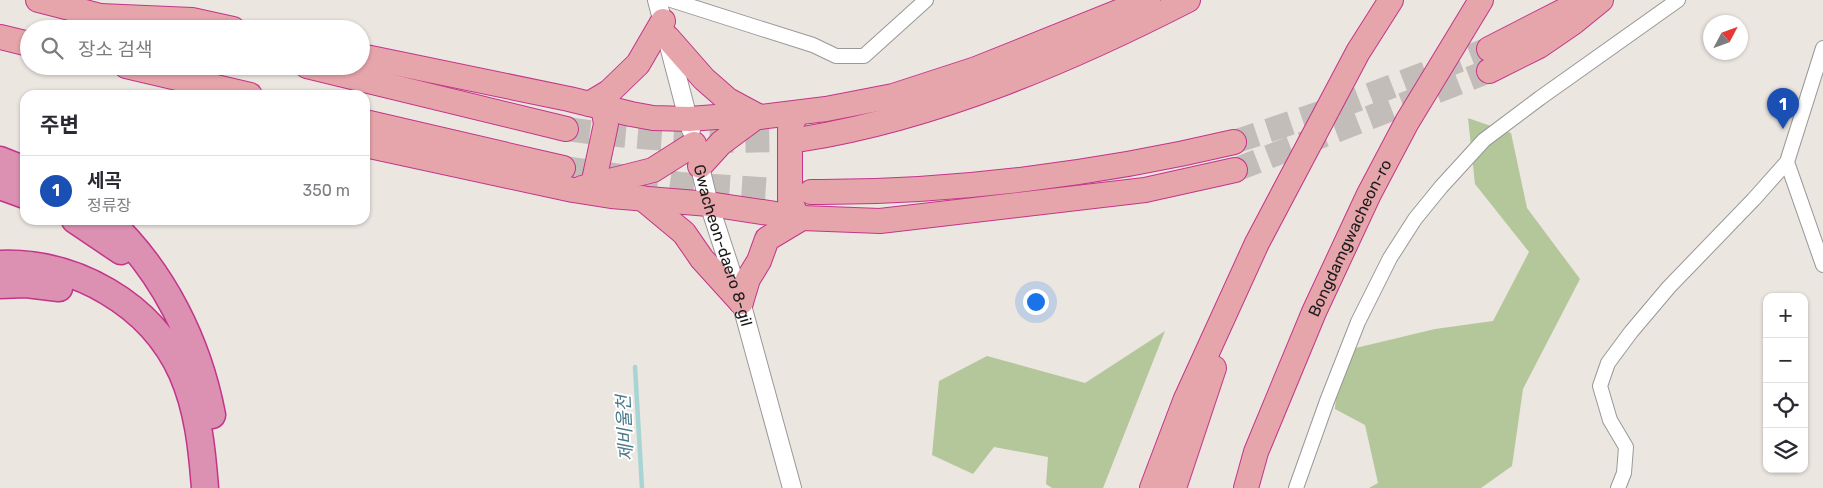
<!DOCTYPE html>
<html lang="ko">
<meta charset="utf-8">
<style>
body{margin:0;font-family:Rubik,"Noto Sans KR",sans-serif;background:#f7f7f7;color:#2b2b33}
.controls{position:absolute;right:15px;bottom:15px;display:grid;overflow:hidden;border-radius:10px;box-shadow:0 1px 4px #0004}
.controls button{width:45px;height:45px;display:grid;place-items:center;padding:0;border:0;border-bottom:1px solid #e1e1e2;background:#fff;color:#2b2b33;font:25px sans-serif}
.compass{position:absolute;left:1703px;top:15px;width:45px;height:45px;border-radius:50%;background:#fff;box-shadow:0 1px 4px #0004;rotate:49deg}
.you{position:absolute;left:1035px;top:301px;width:18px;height:18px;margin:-12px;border:4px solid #fff;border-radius:50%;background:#1a73e8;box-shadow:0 0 0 8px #1a73e833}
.badge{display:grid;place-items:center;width:32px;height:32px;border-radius:50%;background:#d93025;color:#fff;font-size:16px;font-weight:700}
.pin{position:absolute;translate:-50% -41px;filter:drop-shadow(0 1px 2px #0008)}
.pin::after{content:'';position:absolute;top:26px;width:18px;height:15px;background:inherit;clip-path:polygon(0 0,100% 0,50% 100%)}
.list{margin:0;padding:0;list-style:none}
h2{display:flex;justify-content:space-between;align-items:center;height:65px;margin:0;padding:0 20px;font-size:21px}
h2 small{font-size:16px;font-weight:400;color:#7c7c81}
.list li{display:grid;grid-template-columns:32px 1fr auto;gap:15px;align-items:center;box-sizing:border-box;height:70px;padding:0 20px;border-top:1px solid #e1e1e2}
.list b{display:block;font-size:19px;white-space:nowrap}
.list p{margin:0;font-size:16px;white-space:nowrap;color:#7c7c81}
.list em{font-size:16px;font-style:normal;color:#7c7c81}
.icon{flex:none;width:28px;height:28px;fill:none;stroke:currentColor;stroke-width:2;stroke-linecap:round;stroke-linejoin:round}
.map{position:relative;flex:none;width:1823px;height:488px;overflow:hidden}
.search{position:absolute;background:#fff;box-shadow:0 1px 4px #0004;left:20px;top:20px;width:350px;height:55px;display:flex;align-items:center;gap:12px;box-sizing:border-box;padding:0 18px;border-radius:28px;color:#7c7c81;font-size:19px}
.panel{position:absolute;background:#fff;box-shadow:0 1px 4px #0004;left:20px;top:90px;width:350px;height:135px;border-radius:15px}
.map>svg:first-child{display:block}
.forest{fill:#b3c79a}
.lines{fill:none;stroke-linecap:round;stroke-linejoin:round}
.stream{stroke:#a6d5d4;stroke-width:4.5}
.trunk-tunnel{stroke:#c2bdb9;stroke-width:24;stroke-dasharray:24 12;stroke-linecap:butt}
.minor-casing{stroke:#989898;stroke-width:16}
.tertiary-casing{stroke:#989898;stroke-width:20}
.trunk-casing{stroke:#c3358a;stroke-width:26}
.motorway-casing{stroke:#c3358a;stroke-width:29}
.minor{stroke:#fff;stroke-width:14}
.tertiary{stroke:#fff;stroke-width:18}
.trunk{stroke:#e6a5aa;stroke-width:24}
.motorway{stroke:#dc90b2;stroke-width:26}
.labels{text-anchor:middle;stroke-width:4;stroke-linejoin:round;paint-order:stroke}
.street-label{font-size:16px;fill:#1b1b1b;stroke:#fff}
.water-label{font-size:18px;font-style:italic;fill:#487a8b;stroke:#fff}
</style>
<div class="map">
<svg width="1823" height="488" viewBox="0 0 1823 488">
<rect width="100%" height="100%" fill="#ece6e1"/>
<path class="forest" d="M 1468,118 L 1511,133 L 1527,208 L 1580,279 L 1523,389 L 1512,466 L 1481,488 L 1369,488 L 1378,483 L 1365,425 L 1335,409 L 1339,352 L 1435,329 L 1493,321 L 1529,252 L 1475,184 Z
M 1165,331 L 1103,488 L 1052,488 L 1046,484 L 1048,457 L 994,447 L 973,474 L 932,455 L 939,381 L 987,356 L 1085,383 Z"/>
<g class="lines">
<path class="stream" d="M 635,367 L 642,488"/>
<path class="trunk-tunnel" d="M 566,129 C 646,140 722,143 803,139
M 1234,142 L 1338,107 L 1489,49
M 563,168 L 680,184 L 810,192
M 1235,170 L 1489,71"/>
<g class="minor-casing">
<path id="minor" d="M 671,0 L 759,28 L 813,45 L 836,56 L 864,56 L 926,0
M 1787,162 L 1823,265
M 1296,488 L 1327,401 L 1358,322 L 1390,258 L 1415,219 L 1441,187 L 1484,140 L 1540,98 L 1678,0
M 1618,488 L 1624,473 L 1626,447 L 1610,420 L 1600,386 L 1608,363 L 1631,332 L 1669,287 L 1754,199 L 1787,162 L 1823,48"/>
</g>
<g class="tertiary-casing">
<g id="tertiary">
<path d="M 657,0 L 691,130"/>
<path id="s1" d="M 697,155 L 709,204 L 741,302 L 792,488"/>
</g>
</g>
<g class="trunk-casing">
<g id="trunk">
<path d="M 38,0 L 116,20"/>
<path d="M 100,16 L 192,20 L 233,29"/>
<path d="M 0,37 L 29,44"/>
<path d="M 668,38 L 704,79 L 728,100 L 756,115"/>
<path d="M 1489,49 L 1577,4"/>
<path d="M 361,56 L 569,99 L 631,114 L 653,118 L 689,119 L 716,117 L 760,117 L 826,109 L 893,96 L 976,69 L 1148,0"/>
<path d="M 126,66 L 250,95"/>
<path d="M 307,66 L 566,129"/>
<path d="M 1489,71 L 1539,46 L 1574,22 L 1601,0"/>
<path d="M 589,104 L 609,92 L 638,64 L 663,21"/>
<path d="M 794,119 L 790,127 L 790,200 L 797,217"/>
<path d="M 365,122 L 563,168"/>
<path d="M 803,139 C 935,118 1069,61 1188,0"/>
<path d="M 365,145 L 573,190 L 611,196 L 709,204 L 802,218 L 880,221 L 1145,190 L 1235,170"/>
<path d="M 700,166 L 721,143 L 756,117"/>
<path d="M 593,185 L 606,124 L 603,107"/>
<path d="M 582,188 L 653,170 L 694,144"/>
<path d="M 811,192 C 950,193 1099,174 1234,142"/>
<path d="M 642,198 L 684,233 L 702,259 L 741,302"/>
<path d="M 741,302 L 748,279 L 759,261 L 767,239 L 802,218"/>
<path d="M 1152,488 L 1185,401 L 1257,243 L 1358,52 L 1391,0"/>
<path d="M 1174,488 L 1214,368"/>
<path id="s2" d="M 1246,488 L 1256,452 L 1314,312 L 1369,194 L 1407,122 L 1481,0"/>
</g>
</g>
<g class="motorway-casing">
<path id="motorway" d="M 0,160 L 25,170
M 0,186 L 25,195
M 75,220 L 121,251
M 108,220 C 163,271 198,342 212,415
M 0,264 C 75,261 151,304 182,373 C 198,409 202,449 205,488
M 0,285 L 26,284 L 59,288"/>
</g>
<use href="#minor" class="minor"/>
<use href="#tertiary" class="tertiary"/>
<use href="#trunk" class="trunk"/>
<use href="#motorway" class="motorway"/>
</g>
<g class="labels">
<g class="street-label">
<text dy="6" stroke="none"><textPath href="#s2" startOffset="271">Bongdamgwacheon-ro</textPath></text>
<text dy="6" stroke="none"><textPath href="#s1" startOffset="94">Gwacheon-daero 8-gil</textPath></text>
</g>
<g class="water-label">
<text transform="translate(625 428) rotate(-93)" y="6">제비울천</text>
</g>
</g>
</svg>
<div class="controls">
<button>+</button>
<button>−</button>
<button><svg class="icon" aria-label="locate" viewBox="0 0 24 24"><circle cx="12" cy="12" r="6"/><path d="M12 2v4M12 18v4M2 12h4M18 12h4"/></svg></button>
<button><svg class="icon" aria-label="layers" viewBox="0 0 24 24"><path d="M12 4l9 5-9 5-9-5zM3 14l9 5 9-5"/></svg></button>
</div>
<svg class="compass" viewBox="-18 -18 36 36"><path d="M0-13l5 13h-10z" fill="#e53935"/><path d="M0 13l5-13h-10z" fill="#7c7c81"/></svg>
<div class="you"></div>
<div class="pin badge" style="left:1783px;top:129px;background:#1a4fb4">1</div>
<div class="search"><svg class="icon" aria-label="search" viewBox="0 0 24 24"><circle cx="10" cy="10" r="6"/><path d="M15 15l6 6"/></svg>장소 검색</div>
<section class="panel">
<h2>주변<small></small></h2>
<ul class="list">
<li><span class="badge" style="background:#1a4fb4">1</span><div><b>세곡</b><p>정류장</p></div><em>350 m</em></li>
</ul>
</section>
</div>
